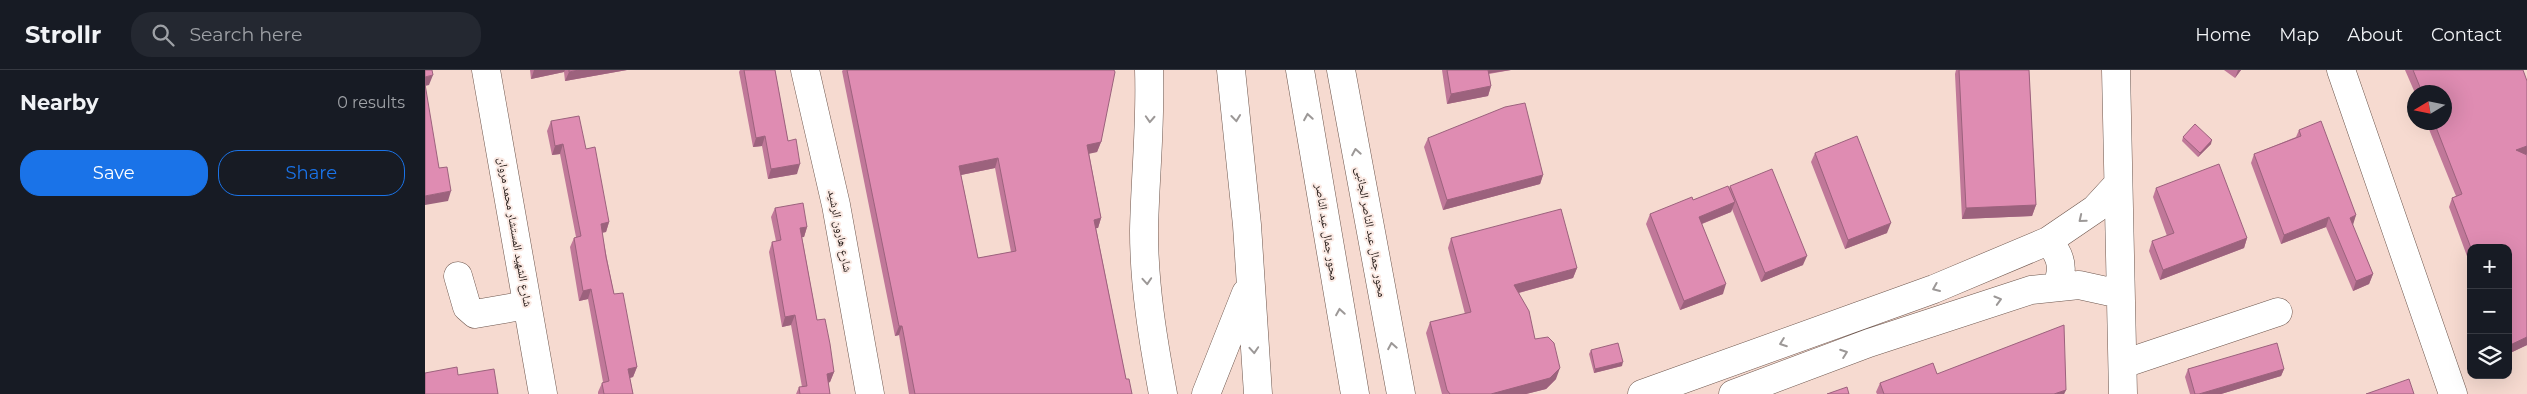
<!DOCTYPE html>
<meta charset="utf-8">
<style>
body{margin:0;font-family:Montserrat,"Noto Naskh Arabic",sans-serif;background:#242831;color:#f1f3f6}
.controls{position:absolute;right:15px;bottom:15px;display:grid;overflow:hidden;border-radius:10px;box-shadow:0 5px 20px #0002}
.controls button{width:45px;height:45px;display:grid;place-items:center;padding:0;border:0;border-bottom:1px solid #363941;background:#171b24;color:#f1f3f6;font:25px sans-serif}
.compass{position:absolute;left:1982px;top:15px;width:45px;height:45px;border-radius:50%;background:#171b24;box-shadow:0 5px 20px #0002;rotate:260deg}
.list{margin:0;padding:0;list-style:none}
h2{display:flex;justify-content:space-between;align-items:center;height:65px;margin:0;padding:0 20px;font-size:21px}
h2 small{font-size:16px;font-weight:400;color:#9ea1a6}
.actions{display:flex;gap:10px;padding:15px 20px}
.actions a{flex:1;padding:11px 0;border:1px solid #1a73e8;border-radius:20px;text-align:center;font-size:18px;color:#1a73e8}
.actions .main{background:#1a73e8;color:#fff}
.icon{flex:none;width:28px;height:28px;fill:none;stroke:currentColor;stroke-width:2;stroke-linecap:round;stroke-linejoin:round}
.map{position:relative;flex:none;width:2102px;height:324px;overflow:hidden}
header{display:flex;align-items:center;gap:30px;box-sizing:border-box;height:70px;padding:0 25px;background:#171b24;border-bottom:1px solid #363941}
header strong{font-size:24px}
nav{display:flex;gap:28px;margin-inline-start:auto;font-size:18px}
.search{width:350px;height:45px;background:#242831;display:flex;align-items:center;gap:12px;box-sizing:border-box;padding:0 18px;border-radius:20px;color:#9ea1a6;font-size:19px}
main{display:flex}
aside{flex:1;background:#171b24}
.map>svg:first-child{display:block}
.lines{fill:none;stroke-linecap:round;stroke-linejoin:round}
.minor-casing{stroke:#6d564d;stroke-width:29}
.major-casing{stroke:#6d564d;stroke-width:29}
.minor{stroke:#fff;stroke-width:28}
.major{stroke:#fff;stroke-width:28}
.wall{fill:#c07899;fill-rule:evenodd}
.shaded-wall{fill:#9c627d}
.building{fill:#df8cb2;stroke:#9c627d;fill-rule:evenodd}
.oneway{stroke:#9c9897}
.labels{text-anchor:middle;stroke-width:4;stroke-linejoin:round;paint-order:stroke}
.street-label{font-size:12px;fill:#241a17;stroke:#fbeae4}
</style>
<header>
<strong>Strollr</strong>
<div class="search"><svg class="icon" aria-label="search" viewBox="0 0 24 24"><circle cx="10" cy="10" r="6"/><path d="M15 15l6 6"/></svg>Search here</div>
<nav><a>Home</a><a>Map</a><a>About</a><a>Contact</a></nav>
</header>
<main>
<aside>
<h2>Nearby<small>0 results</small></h2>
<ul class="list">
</ul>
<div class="actions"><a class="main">Save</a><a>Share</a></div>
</aside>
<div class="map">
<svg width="2102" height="324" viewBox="0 0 2102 324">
<rect width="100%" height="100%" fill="#f6dad0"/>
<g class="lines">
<g class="minor-casing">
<path id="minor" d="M 61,0 L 118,324
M 380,0 L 411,135 L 445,324
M 724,0 C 726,54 720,107 719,161 C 719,216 728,270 738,324
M 916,0 L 976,324
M 1691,0 L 1698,324
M 1916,0 L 2028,324
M 1623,171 C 1636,185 1640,199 1631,217
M 33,206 L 42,237 L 50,244 L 102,235
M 1698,294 L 1853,242
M 1217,324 L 1509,219 L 1623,171 L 1670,139 L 1692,115
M 1308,324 L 1444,273 L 1606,220 L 1654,215 L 1695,224"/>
</g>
<g class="major-casing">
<path id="major" d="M 806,0 L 822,155 L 833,324
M 875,0 L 930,324
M 781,324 L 821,223"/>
</g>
<use href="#minor" class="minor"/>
<use href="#major" class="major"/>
</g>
<path class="wall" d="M 105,0 L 202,0 L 140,11 L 139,2 L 106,9 Z
M 315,0 L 350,0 L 363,71 L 372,104 L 343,109 L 337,76 L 328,77 L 314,2 Z
M 418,0 L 689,0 L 676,72 L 672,82 L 664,83 L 676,148 L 673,158 L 671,158 L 701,309 L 707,324 L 484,324 L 474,265 L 470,266 L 417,1 ZM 570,98 L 586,182 L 553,188 L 536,105 Z
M 1017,0 L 1086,0 L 1064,4 L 1066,16 L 1063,26 L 1022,34 Z
M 1531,0 L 1604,0 L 1611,135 L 1607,146 L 1537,149 L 1530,4 Z
M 1799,0 L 1816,0 L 1810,8 Z
M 1980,0 L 2098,0 L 2102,11 L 2102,84 L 2101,84 L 2102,85 L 2102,275 L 2083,284 L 2083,178 L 2046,178 L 2046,197 L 2024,137 L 2027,128 L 2031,126 L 2001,52 L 2020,52 L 2020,22 L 1990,23 Z
M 126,51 L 161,79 L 184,152 L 181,162 L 177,163 L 189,224 L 212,297 L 208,307 L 205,308 L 208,324 L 173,324 L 173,322 L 177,313 L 178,312 L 163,229 L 154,231 L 145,177 L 149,168 L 151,167 L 135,84 L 127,85 L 122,61 Z
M 1874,60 L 1931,145 L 1927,155 L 1948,204 L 1944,214 L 1928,221 L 1901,157 L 1856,174 L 1826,93 L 1829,84 L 1871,67 Z
M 1758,67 L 1786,74 L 1773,87 L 1757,71 Z
M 1003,68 L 1118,105 L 1115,114 L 1018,140 L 999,77 Z
M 1390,83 L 1462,163 L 1420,179 L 1386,92 Z
M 1305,116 L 1378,195 L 1336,212 L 1307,139 L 1306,142 L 1277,154 L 1298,224 L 1255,240 L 1221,154 L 1225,144 L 1304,118 Z
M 1731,118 L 1822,168 L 1819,178 L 1735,210 L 1724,181 L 1727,171 L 1742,166 L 1728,127 Z
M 350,138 L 382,157 L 379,167 L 377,167 L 392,250 L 409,302 L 405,312 L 403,313 L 405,324 L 371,324 L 374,317 L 377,317 L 366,255 L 357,257 L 344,182 L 347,172 L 351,171 L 346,147 Z
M 1026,168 L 1152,198 L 1148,208 L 1094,223 L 1110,269 L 1131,309 L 1121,319 L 1101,324 L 1017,324 L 1001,263 L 1005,252 L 1040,244 L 1023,178 Z
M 1166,280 L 1197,296 L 1169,303 L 1164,284 Z
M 1763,299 L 1859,299 L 1856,306 L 1796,324 L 1765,324 L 1760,307 Z
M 1512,304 L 1641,320 L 1639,324 L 1452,324 L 1451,322 L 1455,313 Z"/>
<path class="shaded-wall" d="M 109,0 L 140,0 L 139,2 L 106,9 Z
M 154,0 L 202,0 L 140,11 L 144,2 Z
M 1060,0 L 1086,0 L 1059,4 Z
M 1813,0 L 1816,0 L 1810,8 Z
M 8,5 L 4,15 L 0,16 L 0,7 Z
M 1066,16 L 1063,26 L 1022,34 L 1026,24 Z
M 340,66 L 337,76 L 328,77 L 331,68 Z
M 1787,70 L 1786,74 L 1773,87 L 1775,83 Z
M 676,72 L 672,82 L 659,85 L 662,75 Z
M 138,74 L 135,84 L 127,85 L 130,76 Z
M 2102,76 L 2102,84 L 2087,90 L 2091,80 Z
M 573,88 L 570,98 L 531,106 L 534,96 Z
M 375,94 L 372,104 L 343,109 L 346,99 Z
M 1118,105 L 1115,114 L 1018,140 L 1022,130 Z
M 26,121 L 23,131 L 0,135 L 0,126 Z
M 1310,132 L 1306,142 L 1271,156 L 1274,147 Z
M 1611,135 L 1607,146 L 1537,149 L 1541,138 Z
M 1931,145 L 1928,155 L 1921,157 L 1925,148 Z
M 1904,147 L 1901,157 L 1856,174 L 1859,165 Z
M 676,148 L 673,158 L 666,159 L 669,150 Z
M 184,152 L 181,162 L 172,163 L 176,154 Z
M 1466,153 L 1462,163 L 1420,179 L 1423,170 Z
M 382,157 L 379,167 L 372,168 L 375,158 Z
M 1822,168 L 1819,178 L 1735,210 L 1738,200 Z
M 1382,186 L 1378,195 L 1336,212 L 1340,203 Z
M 1152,198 L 1148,208 L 1085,225 L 1089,215 Z
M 1948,204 L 1944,214 L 1928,221 L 1931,211 Z
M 1301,214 L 1298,224 L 1255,240 L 1259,231 Z
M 166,219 L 163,229 L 154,231 L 158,221 Z
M 370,245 L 366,255 L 357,257 L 360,247 Z
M 474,256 L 477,256 L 474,265 L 470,266 Z
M 2102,267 L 2102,275 L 2083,284 L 2083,276 Z
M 1198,292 L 1197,296 L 1169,303 L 1170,299 Z
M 212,297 L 208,307 L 200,309 L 203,299 Z
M 1135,298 L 1131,309 L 1121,319 L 1101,324 L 1066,324 Z
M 1859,299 L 1856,306 L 1796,324 L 1774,324 Z
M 409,302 L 405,312 L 398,314 L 402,304 Z
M 1641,320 L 1639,324 L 1629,324 Z"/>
<path class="building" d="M 0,0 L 7,0 L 8,5 L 0,7 Z
M 144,0 L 154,0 L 144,2 Z
M 319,0 L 350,0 L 363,71 L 371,69 L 375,94 L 346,99 L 340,66 L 331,68 Z
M 422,0 L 689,0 L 690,2 L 676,72 L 662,75 L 676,148 L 669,150 L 701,309 L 704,309 L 707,324 L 490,324 L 477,256 L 474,256 ZM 573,88 L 591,181 L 553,188 L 534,96 Z
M 1022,0 L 1063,0 L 1066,16 L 1026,24 Z
M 1534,0 L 1604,0 L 1611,135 L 1541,138 Z
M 1988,0 L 2098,0 L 2102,11 L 2102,76 L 2091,80 L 2102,85 L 2102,267 L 2083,276 L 2083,178 L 2046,178 L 2027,128 L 2037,124 L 2009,52 L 2020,52 L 2020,22 L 1997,22 Z
M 0,14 L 14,98 L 22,97 L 26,121 L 0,126 Z
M 1100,33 L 1118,105 L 1022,130 L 1003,68 L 1080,37 Z
M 154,46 L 161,79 L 170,77 L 184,152 L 176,154 L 181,187 L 189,224 L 198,223 L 212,297 L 203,299 L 208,324 L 179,324 L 177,313 L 184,311 L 166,219 L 158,221 L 149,168 L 156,166 L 138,74 L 130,76 L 126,51 Z
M 1896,51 L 1931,145 L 1925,148 L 1948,204 L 1931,211 L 1904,147 L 1859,165 L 1829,84 L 1876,66 L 1874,60 Z
M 1770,54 L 1787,70 L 1775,83 L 1758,67 Z
M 1432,66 L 1466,153 L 1423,170 L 1390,83 Z
M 1794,94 L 1822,168 L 1738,200 L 1727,171 L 1749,163 L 1731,118 Z
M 1347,99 L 1382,186 L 1340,203 L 1305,116 Z
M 1303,116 L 1310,132 L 1274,147 L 1301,214 L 1259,231 L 1225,144 L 1267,127 L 1268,130 Z
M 378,133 L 382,157 L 375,158 L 392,250 L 400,249 L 405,274 L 409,302 L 402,304 L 405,324 L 375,324 L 374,317 L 382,316 L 370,245 L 360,247 L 347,172 L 356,170 L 350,138 Z
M 1136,139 L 1152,198 L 1089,215 L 1104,241 L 1110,269 L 1123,267 L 1129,273 L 1135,298 L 1125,308 L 1066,324 L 1025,324 L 1022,320 L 1005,252 L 1046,242 L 1026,168 Z
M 1639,255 L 1641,320 L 1629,324 L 1459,324 L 1455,313 L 1508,293 L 1512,304 Z
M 1193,273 L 1198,292 L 1170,299 L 1166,280 Z
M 1852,273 L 1859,299 L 1774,324 L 1770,324 L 1763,299 Z
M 32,297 L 33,305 L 69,299 L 73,324 L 0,324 L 0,303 Z
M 1984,309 L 1989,324 L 1941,324 Z
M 1422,317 L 1424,324 L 1402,324 Z"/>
<defs><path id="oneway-chevron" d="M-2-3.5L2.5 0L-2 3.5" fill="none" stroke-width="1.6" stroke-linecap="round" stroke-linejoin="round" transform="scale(1.25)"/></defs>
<g class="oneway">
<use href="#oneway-chevron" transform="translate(883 47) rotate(-99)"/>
<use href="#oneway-chevron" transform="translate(811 48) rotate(84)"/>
<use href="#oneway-chevron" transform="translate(725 49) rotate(93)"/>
<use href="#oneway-chevron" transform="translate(931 82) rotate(-100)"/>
<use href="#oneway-chevron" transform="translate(1657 149) rotate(141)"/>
<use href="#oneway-chevron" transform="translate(722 211) rotate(86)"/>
<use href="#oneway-chevron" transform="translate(1511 218) rotate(157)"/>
<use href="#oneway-chevron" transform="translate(1573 230) rotate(-16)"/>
<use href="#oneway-chevron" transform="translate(915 242) rotate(-99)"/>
<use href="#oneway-chevron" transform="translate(1358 273) rotate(160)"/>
<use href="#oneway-chevron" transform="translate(967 276) rotate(-100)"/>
<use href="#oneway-chevron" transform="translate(829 280) rotate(86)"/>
<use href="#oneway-chevron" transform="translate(1419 283) rotate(-20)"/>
</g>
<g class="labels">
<g class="street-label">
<text transform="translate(415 161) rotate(79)" y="4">شارع هارون الرشيد</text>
<text transform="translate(90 162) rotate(80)" y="4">شارع الشهيد المستشار محمد مروان</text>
<text transform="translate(902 162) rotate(81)" y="4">محور جمال عبد الناصر</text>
<text transform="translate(946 162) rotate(80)" y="4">محور جمال عبد الناصر الجانبى</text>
</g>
</g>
</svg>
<div class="controls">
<button>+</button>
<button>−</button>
<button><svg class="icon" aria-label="layers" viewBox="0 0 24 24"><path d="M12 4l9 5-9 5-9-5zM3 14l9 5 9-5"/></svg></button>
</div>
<svg class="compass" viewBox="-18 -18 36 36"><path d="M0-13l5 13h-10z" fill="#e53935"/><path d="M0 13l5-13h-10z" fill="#9ea1a6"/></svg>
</div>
</main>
